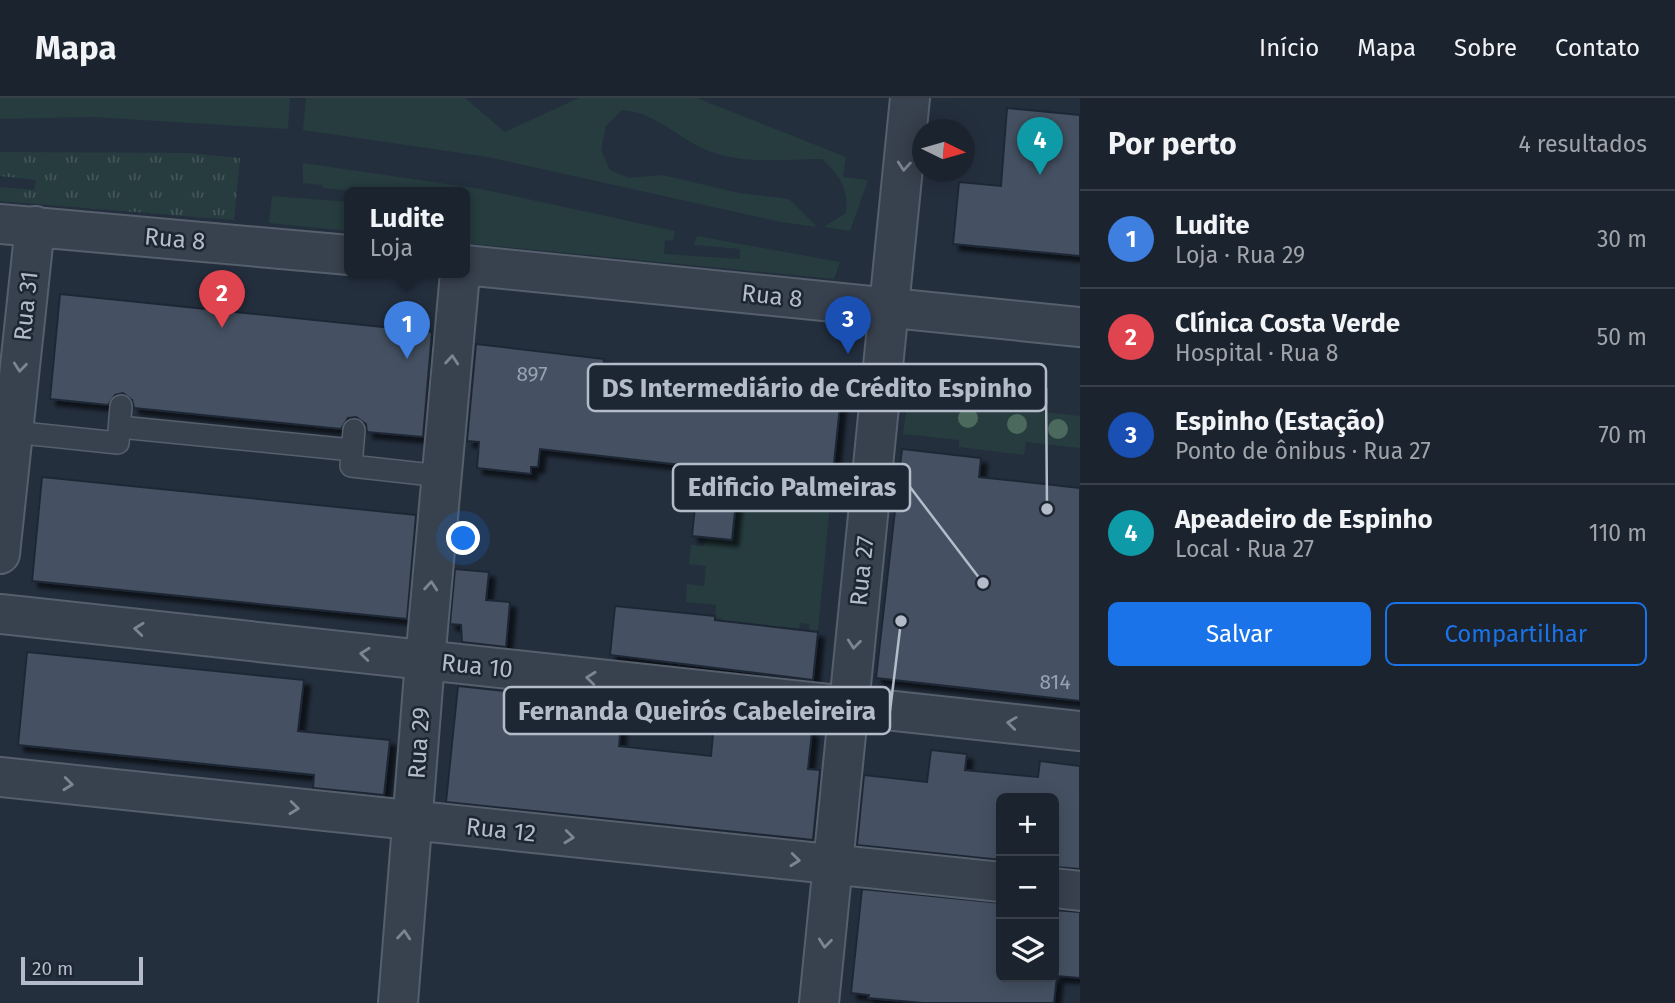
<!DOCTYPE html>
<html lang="pt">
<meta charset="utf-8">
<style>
body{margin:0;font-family:"Fira Sans",sans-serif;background:#282f3a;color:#f1f3f6}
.controls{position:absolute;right:21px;bottom:21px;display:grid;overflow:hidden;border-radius:10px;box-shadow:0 4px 18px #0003}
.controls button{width:63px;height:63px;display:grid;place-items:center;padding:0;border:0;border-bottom:2px solid #39404a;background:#1b232e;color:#f1f3f6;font:35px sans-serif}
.compass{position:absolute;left:912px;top:21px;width:63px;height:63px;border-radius:50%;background:#1b232e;box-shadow:0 4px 18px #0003;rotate:95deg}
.scale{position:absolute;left:21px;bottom:18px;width:122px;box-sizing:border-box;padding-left:7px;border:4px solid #b4bcc9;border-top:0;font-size:19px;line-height:24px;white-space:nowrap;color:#b4bcc9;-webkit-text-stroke:5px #1d2633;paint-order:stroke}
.you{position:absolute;left:464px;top:441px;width:24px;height:24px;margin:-18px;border:5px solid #fff;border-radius:50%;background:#1a73e8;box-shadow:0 0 0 10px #1a73e833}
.badge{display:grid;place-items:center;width:46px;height:46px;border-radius:50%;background:#1a73e8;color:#fff;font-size:23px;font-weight:700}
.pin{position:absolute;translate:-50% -58px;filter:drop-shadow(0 2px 4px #0008)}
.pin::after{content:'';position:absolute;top:37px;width:24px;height:21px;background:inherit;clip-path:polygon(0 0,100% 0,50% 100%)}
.popup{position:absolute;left:344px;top:89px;width:126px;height:91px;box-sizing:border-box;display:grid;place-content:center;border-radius:10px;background:#1b232e;filter:drop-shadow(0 2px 5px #0005);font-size:23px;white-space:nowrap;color:#a0a4aa}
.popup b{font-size:26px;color:#f1f3f6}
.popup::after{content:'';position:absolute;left:50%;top:100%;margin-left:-14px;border:14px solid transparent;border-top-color:#1b232e}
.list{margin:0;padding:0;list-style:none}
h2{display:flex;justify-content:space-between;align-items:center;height:91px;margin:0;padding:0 28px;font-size:30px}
h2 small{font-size:23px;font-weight:400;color:#a0a4aa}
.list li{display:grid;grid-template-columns:46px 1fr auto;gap:21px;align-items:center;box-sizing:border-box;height:98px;padding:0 28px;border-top:2px solid #39404a}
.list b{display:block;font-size:26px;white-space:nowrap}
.list p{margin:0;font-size:23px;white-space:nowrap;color:#a0a4aa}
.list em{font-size:23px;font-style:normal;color:#a0a4aa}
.actions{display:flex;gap:14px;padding:21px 28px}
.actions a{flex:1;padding:16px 0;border:2px solid #1a73e8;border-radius:10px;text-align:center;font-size:24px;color:#1a73e8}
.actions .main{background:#1a73e8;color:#fff}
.icon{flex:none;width:38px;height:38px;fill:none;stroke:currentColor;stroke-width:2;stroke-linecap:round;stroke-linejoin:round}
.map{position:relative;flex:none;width:1080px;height:905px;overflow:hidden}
header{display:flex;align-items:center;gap:42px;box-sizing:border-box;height:98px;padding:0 35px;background:#1b232e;border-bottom:2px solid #39404a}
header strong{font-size:33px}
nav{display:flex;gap:38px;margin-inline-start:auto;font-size:24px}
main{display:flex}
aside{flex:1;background:#1b232e}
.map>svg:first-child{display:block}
.grass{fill:url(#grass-tufts)}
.green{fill:#263c3f}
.building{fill:#455162;stroke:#1f2835;stroke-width:2;filter:url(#shadow)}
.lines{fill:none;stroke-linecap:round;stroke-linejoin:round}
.service-casing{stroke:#565f6c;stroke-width:24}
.minor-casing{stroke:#565f6c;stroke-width:42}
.service{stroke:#38414e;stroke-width:21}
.minor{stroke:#38414e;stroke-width:38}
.tree{fill:#4b6a5d}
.oneway{stroke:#7c8592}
.labels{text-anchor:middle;stroke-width:5;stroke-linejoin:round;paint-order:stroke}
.number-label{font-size:21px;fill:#98a1af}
.street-label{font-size:24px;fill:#b4bcc9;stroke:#1d2633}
.leader{fill:none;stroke:#b4bcc9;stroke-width:2.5}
.callout-dot{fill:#b4bcc9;stroke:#1d2633;stroke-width:2.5}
.callout{fill:#1d2633;stroke:#b4bcc9;stroke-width:2.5}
.callout-label{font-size:26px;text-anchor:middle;font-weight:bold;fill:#b4bcc9}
</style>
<header>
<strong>Mapa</strong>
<nav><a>Início</a><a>Mapa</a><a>Sobre</a><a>Contato</a></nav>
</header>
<main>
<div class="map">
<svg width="1080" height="905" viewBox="0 0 1080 905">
<defs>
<pattern id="grass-tufts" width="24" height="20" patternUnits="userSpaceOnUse" patternTransform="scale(1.75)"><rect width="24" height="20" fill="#263c3f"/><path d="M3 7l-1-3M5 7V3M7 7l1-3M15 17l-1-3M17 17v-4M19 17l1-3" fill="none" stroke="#435659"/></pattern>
<filter id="shadow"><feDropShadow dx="6" dy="6" stdDeviation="2" flood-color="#0009"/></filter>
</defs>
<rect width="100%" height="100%" fill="#242f3e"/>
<path class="grass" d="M 0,54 L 188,55 L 240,60 L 234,122 L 0,103 L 0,89 L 34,92 L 36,82 L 0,78 Z"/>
<path class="green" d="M 0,0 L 290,0 L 288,31 L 92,19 L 0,21 Z
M 306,0 L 465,0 L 505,34 L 579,0 L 697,0 L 846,59 L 843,79 L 868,82 L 850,133 L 824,129 L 846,115 C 849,91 840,78 822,61 C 785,61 745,67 709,53 C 678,41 656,14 622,12 L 606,28 L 601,52 L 610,72 L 629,80 L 662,77 L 739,95 L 789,101 L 817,129 L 781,124 L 488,59 L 303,32 Z
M 303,65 L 481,91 L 675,133 L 673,143 L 665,142 L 664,156 L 740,161 L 740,151 L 694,147 L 697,138 L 840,164 L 834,181 L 465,145 L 465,95 L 372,95 L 323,90 L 322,87 L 303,85 Z
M 272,98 L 349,104 L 349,133 L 269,125 Z
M 908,299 L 1080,318 L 1080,350 L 1026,344 L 1024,357 L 959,349 L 959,342 L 903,336 Z
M 807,373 L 833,375 L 818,533 L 809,533 L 809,526 L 800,525 L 799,532 L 713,546 L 716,507 L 686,504 L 687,486 L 704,488 L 706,468 L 689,466 L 691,447 L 704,448 L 706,439 L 732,442 L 737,392 L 726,375 L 806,383 Z"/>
<path class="building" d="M 1007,10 L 1080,17 L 1080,158 L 953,146 L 959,84 L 1001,88 Z
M 60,196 L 432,234 L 423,339 L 367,334 L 366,326 L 356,319 L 348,320 L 341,331 L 134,310 L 132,302 L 123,295 L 115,297 L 108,307 L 50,301 Z
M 476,246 L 604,261 L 601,299 L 671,306 L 675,269 L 842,288 L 833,375 L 807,373 L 806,383 L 739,376 L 732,442 L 692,438 L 699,369 L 540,351 L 538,369 L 531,369 L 531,376 L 477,370 L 479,344 L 467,343 Z
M 902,351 L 981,360 L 979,379 L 1080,390 L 1080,603 L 876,580 Z
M 42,379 L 416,417 L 407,521 L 32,483 Z
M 455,471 L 489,474 L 486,502 L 510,504 L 506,549 L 462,544 L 461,527 L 450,526 Z
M 615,508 L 715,518 L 715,522 L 818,534 L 813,582 L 610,557 Z
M 27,554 L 304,582 L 298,633 L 390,642 L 384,697 L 313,690 L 314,677 L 18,647 Z
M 458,588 L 505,593 L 524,605 L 622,615 L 619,648 L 711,658 L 715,615 L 809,626 L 808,634 L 812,634 L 808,671 L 820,672 L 813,742 L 446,704 Z
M 931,652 L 967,656 L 965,672 L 1038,679 L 1040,663 L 1080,668 L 1080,771 L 1054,769 L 1054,700 L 1001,700 L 1001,762 L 857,747 L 864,677 L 927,684 Z
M 862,791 L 1001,805 L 1001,879 L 1054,879 L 1054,812 L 1080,814 L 1080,880 L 1057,878 L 1054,905 L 923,905 L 868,900 L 869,897 L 851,895 Z"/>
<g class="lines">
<g class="service-casing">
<path id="service" d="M 120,329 L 352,352
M 354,332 L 351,368 L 441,378
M 13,334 L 118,345 L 121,308"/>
</g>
<g class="minor-casing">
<path id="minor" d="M 0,126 L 349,157
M 465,167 L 1080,229
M 0,456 L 35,128
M 0,516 L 1080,633
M 0,679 L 1001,784
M 1054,790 L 1080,793
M 398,905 L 425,563 L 460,175
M 819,905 L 910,0"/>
</g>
<use href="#service" class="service"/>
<use href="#minor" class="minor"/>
</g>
<g class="tree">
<circle cx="968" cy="320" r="10"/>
<circle cx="1017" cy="326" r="10"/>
<circle cx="1058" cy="331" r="10"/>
</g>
<defs><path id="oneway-chevron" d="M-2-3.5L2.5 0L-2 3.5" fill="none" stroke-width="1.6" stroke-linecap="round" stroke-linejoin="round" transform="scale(1.75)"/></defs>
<g class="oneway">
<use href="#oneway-chevron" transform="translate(904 68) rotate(95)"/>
<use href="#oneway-chevron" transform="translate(452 262) rotate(-85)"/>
<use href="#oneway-chevron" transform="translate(20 269) rotate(96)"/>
<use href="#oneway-chevron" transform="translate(431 488) rotate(-85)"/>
<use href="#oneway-chevron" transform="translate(139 531) rotate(-174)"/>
<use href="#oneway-chevron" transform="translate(854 546) rotate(96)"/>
<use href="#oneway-chevron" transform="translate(365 556) rotate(-174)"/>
<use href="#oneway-chevron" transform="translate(591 580) rotate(-174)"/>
<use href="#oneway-chevron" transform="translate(1012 625) rotate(-173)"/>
<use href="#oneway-chevron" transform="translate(68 686) rotate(6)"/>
<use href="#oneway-chevron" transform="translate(294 710) rotate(6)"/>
<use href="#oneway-chevron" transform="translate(569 739) rotate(6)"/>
<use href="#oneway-chevron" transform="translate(795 762) rotate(6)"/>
<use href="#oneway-chevron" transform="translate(404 837) rotate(-85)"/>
<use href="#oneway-chevron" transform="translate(825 845) rotate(96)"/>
</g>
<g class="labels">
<g class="number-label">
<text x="532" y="283">897</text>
<text x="1055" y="591">814</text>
</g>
<g class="street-label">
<text transform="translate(175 141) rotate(5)" y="8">Rua 8</text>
<text transform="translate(772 198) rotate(6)" y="8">Rua 8</text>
<text transform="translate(26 208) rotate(-84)" y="8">Rua 31</text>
<text transform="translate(862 473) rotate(-84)" y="8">Rua 27</text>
<text transform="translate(477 568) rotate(6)" y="8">Rua 10</text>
<text transform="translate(419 645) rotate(-86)" y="8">Rua 29</text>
<text transform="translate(501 732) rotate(6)" y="8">Rua 12</text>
</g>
</g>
<path class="leader" d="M1047 411L1046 290M983 485L910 389M901 523L890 613"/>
<g class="callout-dot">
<circle cx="1047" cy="411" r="7"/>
<circle cx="983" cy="485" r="7"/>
<circle cx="901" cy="523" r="7"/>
</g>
<g class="callout">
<rect x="588" y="266" width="458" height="47" rx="7"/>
<rect x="673" y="366" width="237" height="47" rx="7"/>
<rect x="504" y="589" width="386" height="47" rx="7"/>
</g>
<g class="callout-label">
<text x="817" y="299">DS Intermediário de Crédito Espinho</text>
<text x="792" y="398">Edificio Palmeiras</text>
<text x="697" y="622">Fernanda Queirós Cabeleireira</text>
</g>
</svg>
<div class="controls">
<button>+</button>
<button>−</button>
<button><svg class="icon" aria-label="layers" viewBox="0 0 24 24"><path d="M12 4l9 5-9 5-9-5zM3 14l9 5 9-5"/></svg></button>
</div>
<svg class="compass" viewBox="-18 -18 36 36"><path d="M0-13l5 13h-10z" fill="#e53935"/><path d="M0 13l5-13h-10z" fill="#a0a4aa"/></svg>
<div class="scale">20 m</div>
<div class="you"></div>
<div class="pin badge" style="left:407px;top:261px;background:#3f7fe0">1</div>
<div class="popup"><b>Ludite</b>Loja</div>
<div class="pin badge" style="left:222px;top:230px;background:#e0444e">2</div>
<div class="pin badge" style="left:848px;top:256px;background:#1a4fb4">3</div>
<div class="pin badge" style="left:1040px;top:77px;background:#0f9aa8">4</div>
</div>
<aside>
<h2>Por perto<small>4 resultados</small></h2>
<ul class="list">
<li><span class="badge" style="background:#3f7fe0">1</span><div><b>Ludite</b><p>Loja · Rua 29</p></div><em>30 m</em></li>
<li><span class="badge" style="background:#e0444e">2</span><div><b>Clínica Costa Verde</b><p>Hospital · Rua 8</p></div><em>50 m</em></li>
<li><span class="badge" style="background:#1a4fb4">3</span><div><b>Espinho (Estação)</b><p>Ponto de ônibus · Rua 27</p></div><em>70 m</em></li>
<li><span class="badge" style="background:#0f9aa8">4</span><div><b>Apeadeiro de Espinho</b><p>Local · Rua 27</p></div><em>110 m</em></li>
</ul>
<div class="actions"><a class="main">Salvar</a><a>Compartilhar</a></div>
</aside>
</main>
